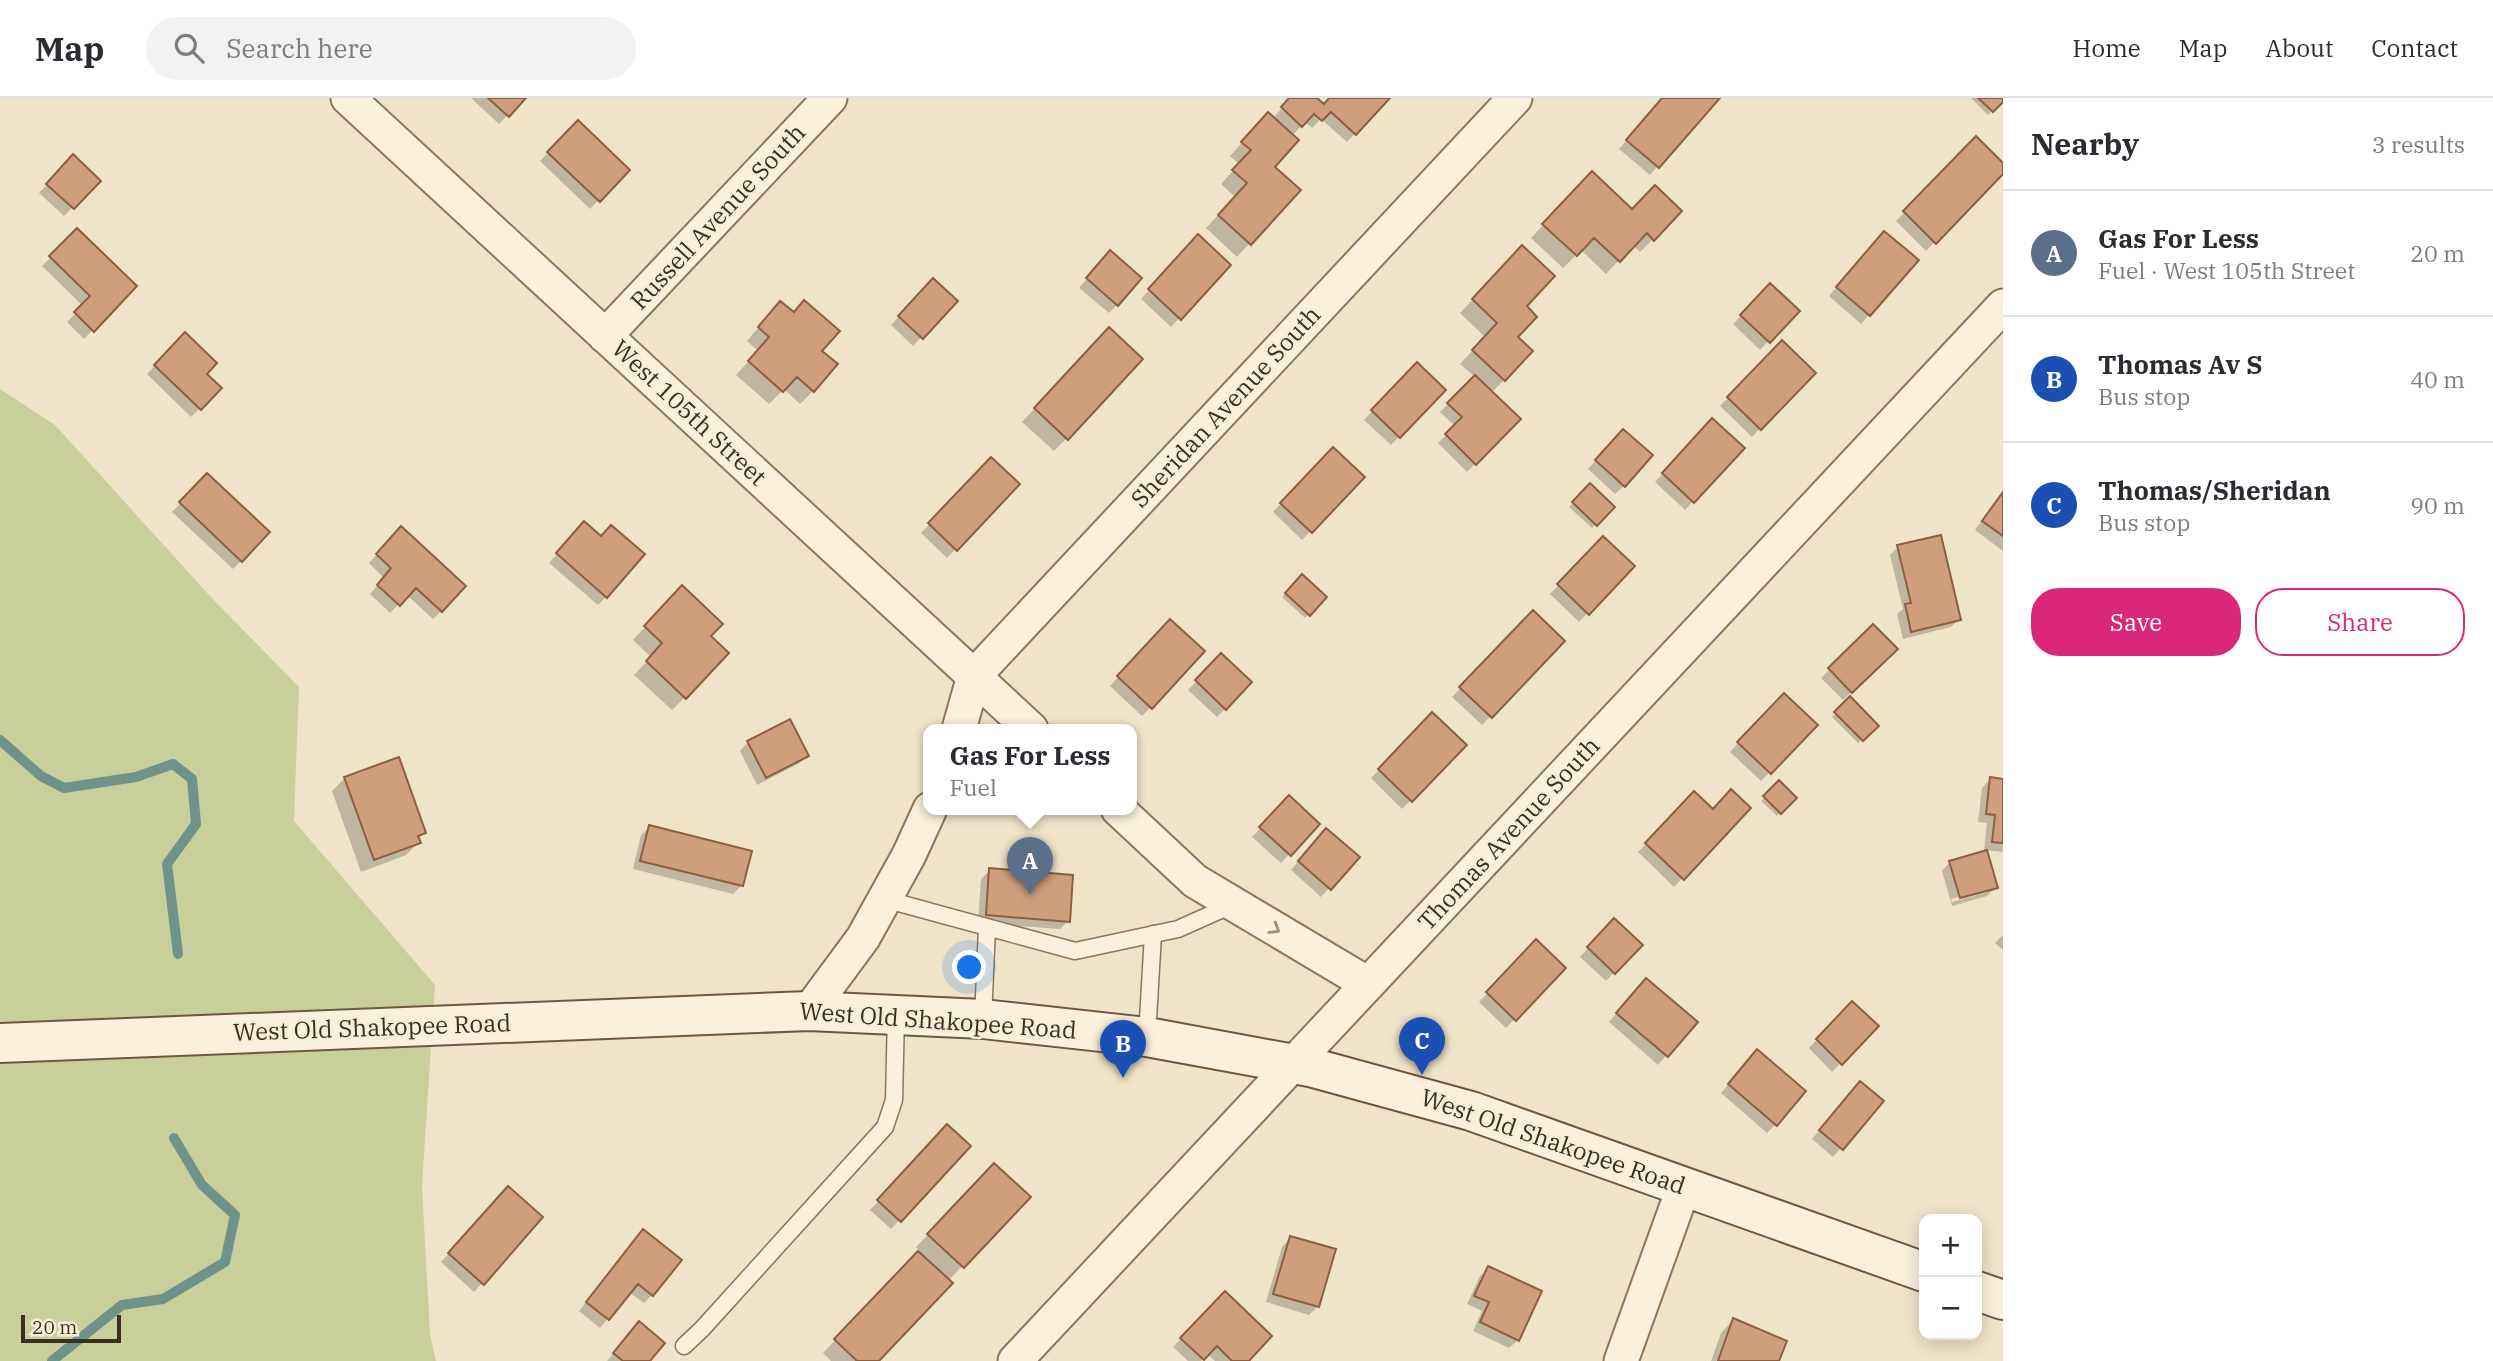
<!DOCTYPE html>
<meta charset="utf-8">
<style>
body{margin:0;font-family:"IBM Plex Serif",serif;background:#f2f2f3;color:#2b2b33}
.controls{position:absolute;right:21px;bottom:21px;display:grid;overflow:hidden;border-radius:14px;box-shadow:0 4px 18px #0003}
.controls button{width:63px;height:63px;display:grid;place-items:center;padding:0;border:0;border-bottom:2px solid #e1e1e2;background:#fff;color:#2b2b33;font:35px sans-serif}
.scale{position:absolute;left:21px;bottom:18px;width:100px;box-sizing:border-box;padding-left:7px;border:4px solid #3d2e20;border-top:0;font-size:19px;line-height:24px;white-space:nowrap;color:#3d2e20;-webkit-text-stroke:5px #f7eed8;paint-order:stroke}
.you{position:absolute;left:970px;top:870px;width:24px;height:24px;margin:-18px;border:5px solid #fff;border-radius:50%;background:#1a73e8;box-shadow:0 0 0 10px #1a73e833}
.badge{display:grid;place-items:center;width:46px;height:46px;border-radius:50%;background:#db2777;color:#fff;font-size:23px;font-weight:700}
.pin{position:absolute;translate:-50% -58px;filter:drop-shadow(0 2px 4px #0008)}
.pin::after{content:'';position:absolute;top:37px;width:24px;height:21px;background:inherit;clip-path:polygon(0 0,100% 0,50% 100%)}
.popup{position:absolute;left:923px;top:626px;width:214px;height:91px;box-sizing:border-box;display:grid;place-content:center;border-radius:14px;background:#fff;filter:drop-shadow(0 2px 5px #0005);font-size:23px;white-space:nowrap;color:#7c7c81}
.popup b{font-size:26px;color:#2b2b33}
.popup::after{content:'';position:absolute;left:50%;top:100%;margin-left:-14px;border:14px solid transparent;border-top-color:#fff}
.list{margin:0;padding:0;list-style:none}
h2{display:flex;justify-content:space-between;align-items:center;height:91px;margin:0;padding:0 28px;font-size:30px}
h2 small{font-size:23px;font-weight:400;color:#7c7c81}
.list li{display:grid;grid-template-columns:46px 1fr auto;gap:21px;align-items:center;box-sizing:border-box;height:126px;padding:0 28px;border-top:2px solid #e1e1e2}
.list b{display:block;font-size:26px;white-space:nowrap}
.list p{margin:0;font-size:23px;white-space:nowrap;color:#7c7c81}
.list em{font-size:23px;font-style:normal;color:#7c7c81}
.actions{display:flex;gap:14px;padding:21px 28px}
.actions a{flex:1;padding:16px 0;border:2px solid #db2777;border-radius:28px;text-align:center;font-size:24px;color:#db2777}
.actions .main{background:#db2777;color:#fff}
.icon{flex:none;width:38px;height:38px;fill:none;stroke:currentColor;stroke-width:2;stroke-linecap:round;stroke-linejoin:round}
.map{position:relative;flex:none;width:2003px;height:1263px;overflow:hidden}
header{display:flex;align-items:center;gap:42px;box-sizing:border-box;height:98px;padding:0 35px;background:#fff;border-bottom:2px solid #e1e1e2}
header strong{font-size:33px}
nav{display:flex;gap:38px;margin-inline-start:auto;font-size:24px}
.search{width:490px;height:63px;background:#f2f2f3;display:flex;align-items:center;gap:18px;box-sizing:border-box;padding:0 24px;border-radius:38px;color:#7c7c81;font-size:26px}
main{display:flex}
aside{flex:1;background:#fff}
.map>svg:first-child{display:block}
.green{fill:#c9cf9b}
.shadow{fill:#0003;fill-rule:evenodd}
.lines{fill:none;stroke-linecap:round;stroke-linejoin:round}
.stream{stroke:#6f938a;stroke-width:10}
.building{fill:#cf9f7d;stroke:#8d5f41;stroke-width:2}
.service-casing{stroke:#8d765c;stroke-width:19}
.minor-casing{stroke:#8d765c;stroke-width:37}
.secondary-casing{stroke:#6f573f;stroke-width:42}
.service{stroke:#faf1dc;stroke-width:16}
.minor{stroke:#faf1dc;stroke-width:33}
.secondary{stroke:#faf1dc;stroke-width:38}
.oneway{stroke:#9c907e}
.labels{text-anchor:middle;stroke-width:5;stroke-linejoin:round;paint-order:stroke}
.street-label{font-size:24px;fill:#3d2e20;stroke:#f7eed8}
</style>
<header>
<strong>Map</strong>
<div class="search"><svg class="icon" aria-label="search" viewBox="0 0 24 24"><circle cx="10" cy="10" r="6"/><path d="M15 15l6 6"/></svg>Search here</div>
<nav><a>Home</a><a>Map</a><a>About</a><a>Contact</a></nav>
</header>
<main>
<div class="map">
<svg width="2003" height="1263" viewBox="0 0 2003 1263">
<rect width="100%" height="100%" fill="#f0e4c8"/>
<path class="green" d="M 0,291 L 55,327 L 209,497 L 299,589 L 294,723 L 435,887 L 422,1088 L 430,1236 L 436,1263 L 0,1263 Z"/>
<path class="shadow" d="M 471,0 L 524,0 L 499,26 Z
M 1291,0 L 1315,0 L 1323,8 L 1330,0 L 1388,0 L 1347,44 L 1321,21 L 1312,30 L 1305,24 L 1292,38 L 1273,69 L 1299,92 L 1237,159 L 1206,130 L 1235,99 L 1221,86 L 1239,66 L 1230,58 L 1256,29 L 1273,20 Z
M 1663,0 L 1717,0 L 1650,77 L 1619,51 Z
M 1971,0 L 2003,0 L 1988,17 Z
M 578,25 L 628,72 L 590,111 L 540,63 Z
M 1976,40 L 2003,67 L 2003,73 L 1926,153 L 1896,123 Z
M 74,59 L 98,83 L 64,118 L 39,95 Z
M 1579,89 L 1632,113 L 1653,141 L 1640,154 L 1633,147 L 1606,176 L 1581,152 L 1563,170 L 1531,140 Z
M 77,133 L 135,188 L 84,241 L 67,224 L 83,208 L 42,168 Z
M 1876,143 L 1916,162 L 1861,226 L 1829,198 Z
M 1189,147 L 1228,167 L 1171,229 L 1141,201 Z
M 1510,162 L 1524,209 L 1504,282 L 1491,295 L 1518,321 L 1467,374 L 1438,345 L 1455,328 L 1440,314 L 1475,279 L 1460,266 L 1485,239 L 1460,215 Z
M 1102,163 L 1117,207 L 1109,215 L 1079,190 Z
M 1770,188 L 1797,213 L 1760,252 L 1733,226 Z
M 925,191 L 955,203 L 913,248 L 891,227 Z
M 768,218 L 820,253 L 813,293 L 800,306 L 784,291 L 769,306 L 736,277 L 758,253 L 747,243 Z
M 185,236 L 205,276 L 220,290 L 191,319 L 147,276 Z
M 1782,244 L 1814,275 L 1752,339 L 1720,308 Z
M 1096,245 L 1067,340 L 1054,353 L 1022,324 Z
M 1417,266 L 1444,292 L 1391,347 L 1364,322 Z
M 1704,331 L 1693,403 L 1685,412 L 1655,384 Z
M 1615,341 L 1624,388 L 1615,396 L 1588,371 Z
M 1333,351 L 1362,379 L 1302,442 L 1273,414 Z
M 991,361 L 1017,386 L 947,460 L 921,435 Z
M 207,378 L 268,435 L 233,471 L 172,414 Z
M 1590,388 L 1612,409 L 1592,430 L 1569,409 Z
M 2003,393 L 2003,453 L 1975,432 Z
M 576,434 L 606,499 L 598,507 L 549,465 Z
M 393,439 L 441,513 L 433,521 L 407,497 L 390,515 L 370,496 L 384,480 L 369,465 Z
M 1603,440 L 1633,468 L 1579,524 L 1550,496 Z
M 1898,449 L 1959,521 L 1951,529 L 1903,541 L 1897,516 L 1903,511 L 1890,457 Z
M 1302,479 L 1324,499 L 1305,520 L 1282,499 Z
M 669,503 L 709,538 L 685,599 L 672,612 L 634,577 L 651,559 L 633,542 Z
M 1533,515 L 1563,543 L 1482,627 L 1452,599 Z
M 1873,529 L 1895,551 L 1843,602 L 1821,580 Z
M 1162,531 L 1150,610 L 1142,618 L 1110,588 Z
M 1221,558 L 1225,611 L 1217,619 L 1188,592 Z
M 1784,597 L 1815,627 L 1761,683 L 1730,654 Z
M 1850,601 L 1876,628 L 1858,645 L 1832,619 Z
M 1432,617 L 1464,647 L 1402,711 L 1371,680 Z
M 748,644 L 807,657 L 798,666 L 757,687 L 740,653 Z
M 345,680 L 424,735 L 418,741 L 419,744 L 406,757 L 361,774 L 332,693 Z
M 1990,681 L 2003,683 L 2003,754 L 1984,752 L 1987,725 L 1978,724 L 1982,690 Z
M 1779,685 L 1794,700 L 1777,718 L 1761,703 Z
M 1694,696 L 1712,713 L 1748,710 L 1674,789 L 1638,754 Z
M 1289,700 L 1318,726 L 1281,765 L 1252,739 Z
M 650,729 L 742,787 L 733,796 L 633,771 L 641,737 Z
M 1318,740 L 1357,759 L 1321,799 L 1291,772 Z
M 1950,764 L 1996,789 L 1987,798 L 1952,808 L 1942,773 ZM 1988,791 L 1988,794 L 1952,804 L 1951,801 Z
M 990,772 L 1068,823 L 1060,831 L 978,825 L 981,781 Z
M 1614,822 L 1640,847 L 1606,883 L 1580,859 Z
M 2003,837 L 2003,852 L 1995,845 Z
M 1536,844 L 1564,870 L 1506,930 L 1479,904 Z
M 1638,891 L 1695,924 L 1658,967 L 1609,924 Z
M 1852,905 L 1876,928 L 1832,974 L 1809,950 Z
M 1749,962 L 1775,1027 L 1767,1035 L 1721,995 Z
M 1852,994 L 1841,1050 L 1833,1059 L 1812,1041 Z
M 939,1037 L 968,1049 L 891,1131 L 870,1112 Z
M 982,1080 L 1028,1100 L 948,1183 L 877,1263 L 831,1263 L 823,1255 L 920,1153 L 916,1149 Z
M 500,1099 L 541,1119 L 474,1194 L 441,1164 Z
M 1290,1140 L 1318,1208 L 1309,1217 L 1266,1204 L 1282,1149 Z
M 635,1142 L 652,1197 L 644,1205 L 629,1194 L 600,1230 L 579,1213 Z
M 1488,1170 L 1518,1242 L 1509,1250 L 1473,1233 L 1482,1213 L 1467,1206 L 1480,1178 Z
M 1225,1195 L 1247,1263 L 1215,1263 L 1207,1256 L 1201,1263 L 1188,1263 L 1173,1249 Z
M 1733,1222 L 1777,1263 L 1711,1263 L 1721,1235 Z
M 630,1234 L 648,1263 L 607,1263 Z"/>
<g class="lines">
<path class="stream" d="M 0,642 L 41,678 L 64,690 L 136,679 L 173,666 L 192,681 L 196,726 L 167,766 L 178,856
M 52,1263 L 122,1207 L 163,1201 L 225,1164 L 235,1117 L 202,1087 L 174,1040"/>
</g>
<path class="building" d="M 488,0 L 526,0 L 509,19 Z
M 1289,0 L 1317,0 L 1324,6 L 1329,0 L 1390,0 L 1356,37 L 1331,14 L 1322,23 L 1314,16 L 1302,29 L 1281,9 Z
M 1662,0 L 1720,0 L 1659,70 L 1626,42 Z
M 1978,0 L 2003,0 L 2003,4 L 1993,14 Z
M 1268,14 L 1299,42 L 1275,69 L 1301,92 L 1251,147 L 1218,117 L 1247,85 L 1232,72 L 1251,52 L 1241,44 Z
M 578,22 L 630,72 L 600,104 L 547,54 Z
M 1976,38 L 2003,65 L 2003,76 L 1936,146 L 1903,113 Z
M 73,56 L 101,83 L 74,111 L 46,86 Z
M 1592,73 L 1632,111 L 1655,87 L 1682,113 L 1654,143 L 1647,135 L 1620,164 L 1594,140 L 1577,158 L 1542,126 Z
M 77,130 L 137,188 L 94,234 L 74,214 L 90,198 L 49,158 Z
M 1884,133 L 1919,162 L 1870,218 L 1836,189 Z
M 1198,136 L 1231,167 L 1181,222 L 1148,191 Z
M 1522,147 L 1555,178 L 1527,208 L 1537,219 L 1518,239 L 1533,253 L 1505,283 L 1472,252 L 1497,225 L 1472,201 Z
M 1110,152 L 1142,180 L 1118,208 L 1086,180 Z
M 933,180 L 958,203 L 923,241 L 898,218 Z
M 1770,185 L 1800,213 L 1770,245 L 1740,217 Z
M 804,202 L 840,233 L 822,253 L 838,266 L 814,294 L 797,279 L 783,294 L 748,263 L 769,239 L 758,229 L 780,203 L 794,214 Z
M 1109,229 L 1143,261 L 1068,342 L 1034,310 Z
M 185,234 L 217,265 L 207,276 L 222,290 L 201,312 L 154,267 Z
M 1782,242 L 1816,275 L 1761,332 L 1727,299 Z
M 1417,264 L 1446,292 L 1400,340 L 1371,312 Z
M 1475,277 L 1521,321 L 1476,367 L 1445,336 L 1462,319 L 1447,305 Z
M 1712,320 L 1745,350 L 1694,405 L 1662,375 Z
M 1623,331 L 1653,357 L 1625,389 L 1595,362 Z
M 1333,349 L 1365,379 L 1312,435 L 1280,405 Z
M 991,359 L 1020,386 L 957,453 L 928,425 Z
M 207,375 L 270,434 L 242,464 L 179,404 Z
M 1590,385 L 1615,409 L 1597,428 L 1572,404 Z
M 2003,394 L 2003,438 L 1982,423 Z
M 584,423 L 601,438 L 611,427 L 645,456 L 607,500 L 556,455 Z
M 401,428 L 466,488 L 442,514 L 416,490 L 400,508 L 377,487 L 391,470 L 376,456 Z
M 1941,437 L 1961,522 L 1911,534 L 1905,506 L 1911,505 L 1897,447 Z
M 1603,438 L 1635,468 L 1589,517 L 1557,486 Z
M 1302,476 L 1327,499 L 1310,518 L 1285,495 Z
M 682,487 L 723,526 L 711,538 L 729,555 L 686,601 L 646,563 L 662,545 L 644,528 Z
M 1533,512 L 1565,543 L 1492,620 L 1459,589 Z
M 1170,521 L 1205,553 L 1152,611 L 1117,578 Z
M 1873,526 L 1898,551 L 1852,595 L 1828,570 Z
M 1221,555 L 1252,584 L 1226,612 L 1195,582 Z
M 1784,595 L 1818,627 L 1771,676 L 1737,644 Z
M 1850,598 L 1879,628 L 1863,643 L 1834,614 Z
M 1432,614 L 1467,647 L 1412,704 L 1378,671 Z
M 790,621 L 809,658 L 766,680 L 747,643 Z
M 399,659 L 426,735 L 418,738 L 421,745 L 374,762 L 344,679 Z
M 1990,679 L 2003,681 L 2003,745 L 1992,744 L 1995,717 L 1986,716 Z
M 1779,682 L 1797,700 L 1781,716 L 1763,698 Z
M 1731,691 L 1751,710 L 1684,782 L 1645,745 L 1694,693 L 1713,711 Z
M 1289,697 L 1320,726 L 1291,758 L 1259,729 Z
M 649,727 L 752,753 L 743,788 L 640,763 Z
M 1326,730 L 1360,759 L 1331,792 L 1298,763 Z
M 1987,752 L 1998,790 L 1960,800 L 1949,763 Z
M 989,770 L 1073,777 L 1070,824 L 986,817 Z
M 1614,820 L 1643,847 L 1615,876 L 1587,849 Z
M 1536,841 L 1566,870 L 1516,923 L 1486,894 Z
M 1646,880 L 1698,924 L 1668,959 L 1616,915 Z
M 1852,903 L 1879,928 L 1842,967 L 1816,941 Z
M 1757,951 L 1806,993 L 1777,1028 L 1728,986 Z
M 1860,983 L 1884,1003 L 1843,1052 L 1819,1032 Z
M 947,1026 L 971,1048 L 901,1124 L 877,1102 Z
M 994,1065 L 1031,1099 L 964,1170 L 927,1136 Z
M 508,1088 L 543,1119 L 484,1187 L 448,1155 Z
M 643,1131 L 682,1162 L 653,1198 L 638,1186 L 609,1222 L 586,1204 Z
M 1290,1138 L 1336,1151 L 1319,1209 L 1273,1196 Z
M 918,1153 L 953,1185 L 879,1263 L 857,1263 L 834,1241 Z
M 1488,1168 L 1542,1193 L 1519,1243 L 1480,1224 L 1489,1204 L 1474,1198 Z
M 1225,1193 L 1272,1238 L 1249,1263 L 1232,1263 L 1217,1248 L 1204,1262 L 1180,1240 Z
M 1733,1220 L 1787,1243 L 1779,1263 L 1718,1263 Z
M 639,1223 L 665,1245 L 650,1263 L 623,1263 L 613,1255 Z"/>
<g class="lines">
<g class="service-casing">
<path id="service" d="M 884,801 L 1075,853 L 1178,831 L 1234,806
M 983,921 L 987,829
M 1147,939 L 1153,836
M 684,1248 L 702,1231 L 885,1029 L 894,1002 L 896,917"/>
</g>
<g class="minor-casing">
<path id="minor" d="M 348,0 L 1031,631
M 605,238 L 830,0
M 959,631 L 974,578 L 1515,0
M 1118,711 L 1195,783 L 1368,886
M 809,913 L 863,840 L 909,757 L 930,711
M 1015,1263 L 2003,208
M 1621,1263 L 1684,1088"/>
</g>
<g class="secondary-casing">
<path id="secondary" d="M 0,945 L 809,913 L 983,921 L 1147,939 L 1310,969 L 1471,1013 L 1924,1174
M 1977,1193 L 2003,1202"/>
</g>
<use href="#service" class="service"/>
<use href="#minor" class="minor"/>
<use href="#secondary" class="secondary"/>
</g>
<defs><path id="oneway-chevron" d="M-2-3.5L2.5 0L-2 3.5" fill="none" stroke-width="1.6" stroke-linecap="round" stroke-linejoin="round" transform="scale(1.75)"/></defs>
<use class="oneway" href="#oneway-chevron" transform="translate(1275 831) rotate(31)"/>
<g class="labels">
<g class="street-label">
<text transform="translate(718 119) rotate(-47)" y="8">Russell Avenue South</text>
<text transform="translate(1226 309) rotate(-47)" y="8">Sheridan Avenue South</text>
<text transform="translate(689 315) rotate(43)" y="8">West 105th Street</text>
<text transform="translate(1509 736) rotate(-47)" y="8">Thomas Avenue South</text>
<text transform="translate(938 923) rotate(4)" y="8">West Old Shakopee Road</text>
<text transform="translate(372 930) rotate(-2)" y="8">West Old Shakopee Road</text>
<text transform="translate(1553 1044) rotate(19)" y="8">West Old Shakopee Road</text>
</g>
</g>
</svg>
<div class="controls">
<button>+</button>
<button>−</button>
</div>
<div class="scale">20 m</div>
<div class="you"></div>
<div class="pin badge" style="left:1030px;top:797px;background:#5c6f8a">A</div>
<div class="popup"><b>Gas For Less</b>Fuel</div>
<div class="pin badge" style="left:1123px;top:980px;background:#1a4fb4">B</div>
<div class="pin badge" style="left:1422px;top:977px;background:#1a4fb4">C</div>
</div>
<aside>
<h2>Nearby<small>3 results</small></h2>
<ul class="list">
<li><span class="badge" style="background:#5c6f8a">A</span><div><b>Gas For Less</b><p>Fuel · West 105th Street</p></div><em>20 m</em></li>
<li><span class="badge" style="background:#1a4fb4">B</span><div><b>Thomas Av S</b><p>Bus stop</p></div><em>40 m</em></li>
<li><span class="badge" style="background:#1a4fb4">C</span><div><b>Thomas/Sheridan</b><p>Bus stop</p></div><em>90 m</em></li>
</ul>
<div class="actions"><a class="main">Save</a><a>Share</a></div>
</aside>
</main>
